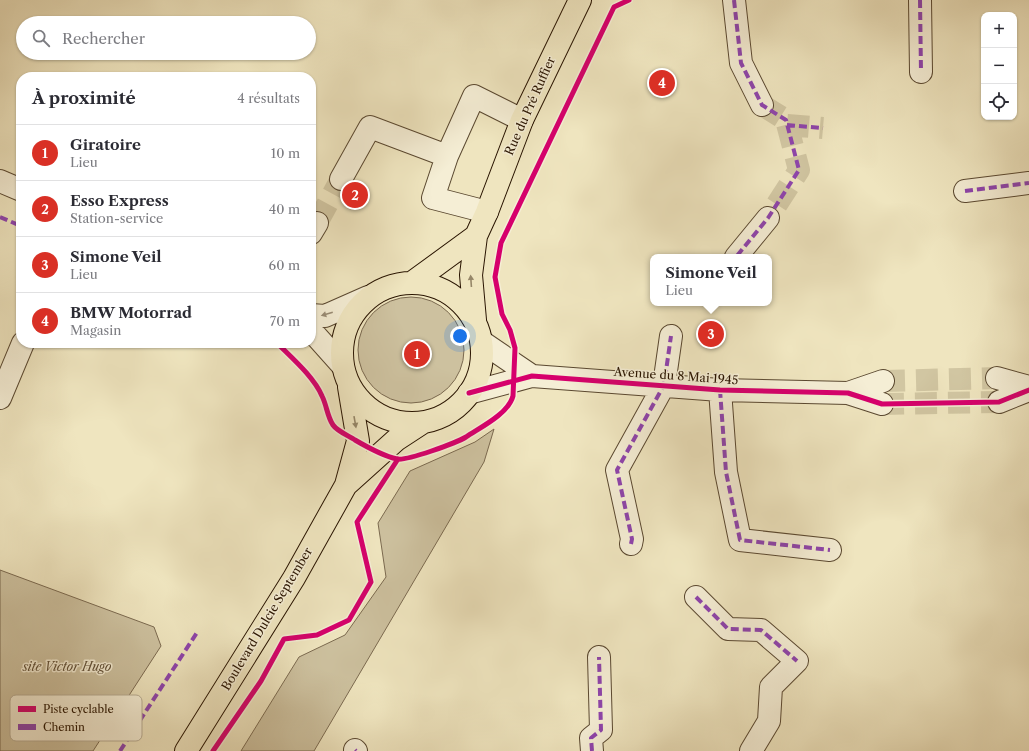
<!DOCTYPE html>
<html lang="fr">
<meta charset="utf-8">
<style>
body{margin:0;font-family:"Libre Caslon Text",serif;background:#f7f7f7;color:#2b2b33}
.controls{position:absolute;right:12px;top:12px;display:grid;overflow:hidden;border-radius:8px;box-shadow:0 1px 3px #0004}
.controls button{width:36px;height:36px;display:grid;place-items:center;padding:0;border:0;border-bottom:1px solid #e1e1e2;background:#fff;color:#2b2b33;font:20px sans-serif}
.you{position:absolute;left:460px;top:336px;width:14px;height:14px;margin:-10px;border:3px solid #fff;border-radius:50%;background:#1a73e8;box-shadow:0 0 0 6px #1a73e833}
.badge{display:grid;place-items:center;width:26px;height:26px;border-radius:50%;background:#d93025;color:#fff;font-size:13px;font-weight:700}
.pin{position:absolute;translate:-50% -50%;border:2px solid #fff;box-shadow:0 1px 4px #0006}
.popup{position:absolute;left:650px;top:254px;width:122px;height:52px;box-sizing:border-box;display:grid;place-content:center;border-radius:8px;background:#fff;filter:drop-shadow(0 1px 3px #0005);font-size:13px;white-space:nowrap;color:#7c7c81}
.popup b{font-size:15px;color:#2b2b33}
.popup::after{content:'';position:absolute;left:50%;top:100%;margin-left:-8px;border:8px solid transparent;border-top-color:#fff}
.list{margin:0;padding:0;list-style:none}
h2{display:flex;justify-content:space-between;align-items:center;height:52px;margin:0;padding:0 16px;font-size:17px}
h2 small{font-size:13px;font-weight:400;color:#7c7c81}
.list li{display:grid;grid-template-columns:26px 1fr auto;gap:12px;align-items:center;box-sizing:border-box;height:56px;padding:0 16px;border-top:1px solid #e1e1e2}
.list b{display:block;font-size:15px;white-space:nowrap}
.list p{margin:0;font-size:13px;white-space:nowrap;color:#7c7c81}
.list em{font-size:13px;font-style:normal;color:#7c7c81}
.icon{flex:none;width:22px;height:22px;fill:none;stroke:currentColor;stroke-width:2;stroke-linecap:round;stroke-linejoin:round}
.map{position:relative;flex:none;width:1029px;height:751px;overflow:hidden}
.search{position:absolute;background:#fff;box-shadow:0 1px 3px #0004;left:16px;top:16px;width:300px;height:44px;display:flex;align-items:center;gap:10px;box-sizing:border-box;padding:0 14px;border-radius:22px;color:#7c7c81;font-size:15px}
.panel{position:absolute;background:#fff;box-shadow:0 1px 3px #0004;left:16px;top:72px;width:300px;height:276px;border-radius:16px}
.map>svg:first-child{display:block}
.green{fill:#cdc19f;stroke:#7b6a50}
.lines{fill:none;stroke-linecap:round;stroke-linejoin:round}
.minor-tunnel{stroke:#d1c6a2;stroke-width:22;stroke-dasharray:22 11;stroke-linecap:butt}
.minor-casing{stroke:#5a4830;stroke-width:24}
.major-casing{stroke:#291400;stroke-width:24}
.minor{stroke:#f5eed5;stroke-width:22}
.major{stroke:#efe5bf;stroke-width:22}
.quiet{stroke:#8e44ad;stroke-width:4;stroke-dasharray:8 4;stroke-linecap:butt}
.cycleway-casing{stroke:#f5eed5;stroke-width:8}
.cycleway{stroke:#d6006c;stroke-width:5}
.oneway{fill:#968769}
.oneway2{fill:#998c75}
.labels{text-anchor:middle;stroke-width:3;stroke-linejoin:round;paint-order:stroke}
.street-label{font-size:12px;fill:#291400;stroke:#f5eed5}
.park-label{font-size:12px;font-style:italic;fill:#625138;stroke:#f5eed5}
.key{fill:#f5eed5;stroke:#b8ad95;stroke-width:1}
.key-label{font-size:11px;fill:#291400}
</style>
<div class="map">
<svg width="1029" height="751" viewBox="0 0 1029 751">
<rect width="100%" height="100%" fill="#efe5bf"/>
<filter id="stains"><feTurbulence type="fractalNoise" baseFrequency=".005" numOctaves="4"/><feColorMatrix values="0 0 0 0 .2 0 0 0 0 .09 0 0 0 0 .02 0 0 0 .5 -.17"/></filter>
<radialGradient id="worn" r=".72"><stop offset=".6" stop-color="#630" stop-opacity="0"/><stop offset="1" stop-color="#630" stop-opacity=".3"/></radialGradient>
<path class="green" d="M358 350a53 53 0 1 1 106 0a53 53 0 1 1-106 0Z
M 494,429 L 484,462 L 314,751 L 241,751 L 299,657 L 345,635 L 386,577 L 378,523 L 410,471 L 475,442 Z
M 0,570 L 154,627 L 161,646 L 93,751 L 0,751 Z"/>
<g class="lines">
<path class="minor-tunnel" d="M 762,105 L 786,120 L 799,170 L 768,218
M 787,125 L 823,128
M 317,223 L 341,179
M 883,381 L 997,378
M 882,404 L 999,402"/>
<g class="minor-casing">
<path id="minor" d="M 734,0 L 741,63 L 762,105
M 920,0 L 921,72
M 447,156 L 433,198 L 487,212
M 341,179 L 370,127 L 447,156 L 474,96 L 522,120
M 0,181 L 21,190
M 965,191 L 1029,183
M 311,233 L 317,223
M 736,257 L 768,218
M 311,315 L 325,316 L 368,297
M 311,333 L 317,337 L 342,365
M 482,342 L 532,376
M 997,378 L 1029,387
M 720,390 L 726,472 L 740,540 L 830,550
M 469,393 L 532,376 L 720,390 L 848,393 L 882,404
M 848,393 L 883,381
M 0,398 L 23,343
M 999,402 L 1029,390
M 631,544 L 632,539 L 617,470 L 664,385 L 671,336
M 696,597 L 728,629 L 761,630 L 797,661 L 771,687 L 769,721 L 751,751
M 355,750 L 356,751
M 592,751 L 591,738 L 601,730 L 599,657"/>
</g>
<g class="major-casing">
<path id="major" d="M 413,282 L 476,236
M342 353a70 70 0 1 1 140 0a70 70 0 1 1-140 0Z
M 475,320 L 471,275 L 476,236 L 487,212 L 522,120 L 580,0
M 346,485 L 396,440 L 422,423
M 186,751 L 294,578 L 346,485 L 358,441 L 349,387"/>
</g>
<use href="#minor" class="minor"/>
<use href="#major" class="major"/>
<path class="quiet" d="M 734,0 L 741,63 L 762,105 L 786,120 L 799,170 L 768,218 L 736,257
M 920,0 L 921,72
M 787,125 L 823,128
M 965,191 L 1029,183
M 0,217 L 21,226
M 720,390 L 726,472 L 740,540 L 830,550
M 631,544 L 632,539 L 617,470 L 664,385 L 671,336
M 696,597 L 728,629 L 761,630 L 797,661
M 355,750 L 356,751
M 120,751 L 198,631
M 592,751 L 591,738 L 601,730 L 599,657"/>
<g class="cycleway-casing">
<path id="cycleway" d="M 277,343 C 292,358 314,377 322,396 C 327,406 327,416 333,425 C 337,431 349,436 355,440 C 367,447 383,456 397,459 C 407,461 456,443 466,437 C 481,427 508,414 513,396 L 515,348 L 510,330 L 502,314 L 495,277 L 501,243 L 614,7 L 629,0
M 469,393 L 532,376 L 720,390 L 848,393 L 882,404 L 999,402 L 1029,390
M 213,751 L 261,681 L 284,639 L 317,635 L 349,620 L 371,582 L 357,522 L 398,459"/>
</g>
<use href="#cycleway" class="cycleway"/>
</g>
<defs><path id="oneway-solid" d="M-6-.8H1V-3.2L6.5 0L1 3.2V.8H-6Z"/></defs>
<g class="oneway">
<use href="#oneway-solid" transform="translate(471 281) rotate(-94)"/>
<use href="#oneway-solid" transform="translate(355 422) rotate(80)"/>
</g>
<use class="oneway2" href="#oneway-solid" transform="translate(327 314) rotate(164)"/>
<g class="labels">
<g class="street-label">
<text transform="translate(530 106) rotate(-66)" y="4">Rue du Pré Ruffier</text>
<text transform="translate(676 376) rotate(4)" y="4">Avenue du 8 Mai 1945</text>
<text transform="translate(267 619) rotate(-59)" y="4">Boulevard Dulcie September</text>
</g>
<g class="park-label">
<text x="67" y="671">site Victor Hugo</text>
</g>
</g>
<rect x="10" y="695" width="132" height="46" rx="6" class="key"/>
<rect x="18" y="706" width="18" height="6" fill="#d6006c"/>
<rect x="18" y="724" width="18" height="6" fill="#8e44ad"/>
<g class="key-label">
<text x="43" y="713">Piste cyclable</text>
<text x="43" y="731">Chemin</text>
</g>
<rect width="100%" height="100%" filter="url(#stains)"/>
<rect width="100%" height="100%" fill="url(#worn)"/>
</svg>
<div class="controls">
<button>+</button>
<button>−</button>
<button><svg class="icon" aria-label="locate" viewBox="0 0 24 24"><circle cx="12" cy="12" r="6"/><path d="M12 2v4M12 18v4M2 12h4M18 12h4"/></svg></button>
</div>
<div class="you"></div>
<div class="pin badge" style="left:417px;top:354px">1</div>
<div class="pin badge" style="left:355px;top:195px">2</div>
<div class="pin badge" style="left:711px;top:334px">3</div>
<div class="popup"><b>Simone Veil</b>Lieu</div>
<div class="pin badge" style="left:662px;top:83px">4</div>
<div class="search"><svg class="icon" aria-label="search" viewBox="0 0 24 24"><circle cx="10" cy="10" r="6"/><path d="M15 15l6 6"/></svg>Rechercher</div>
<section class="panel">
<h2>À proximité<small>4 résultats</small></h2>
<ul class="list">
<li><span class="badge">1</span><div><b>Giratoire</b><p>Lieu</p></div><em>10 m</em></li>
<li><span class="badge">2</span><div><b>Esso Express</b><p>Station-service</p></div><em>40 m</em></li>
<li><span class="badge">3</span><div><b>Simone Veil</b><p>Lieu</p></div><em>60 m</em></li>
<li><span class="badge">4</span><div><b>BMW Motorrad</b><p>Magasin</p></div><em>70 m</em></li>
</ul>
</section>
</div>
